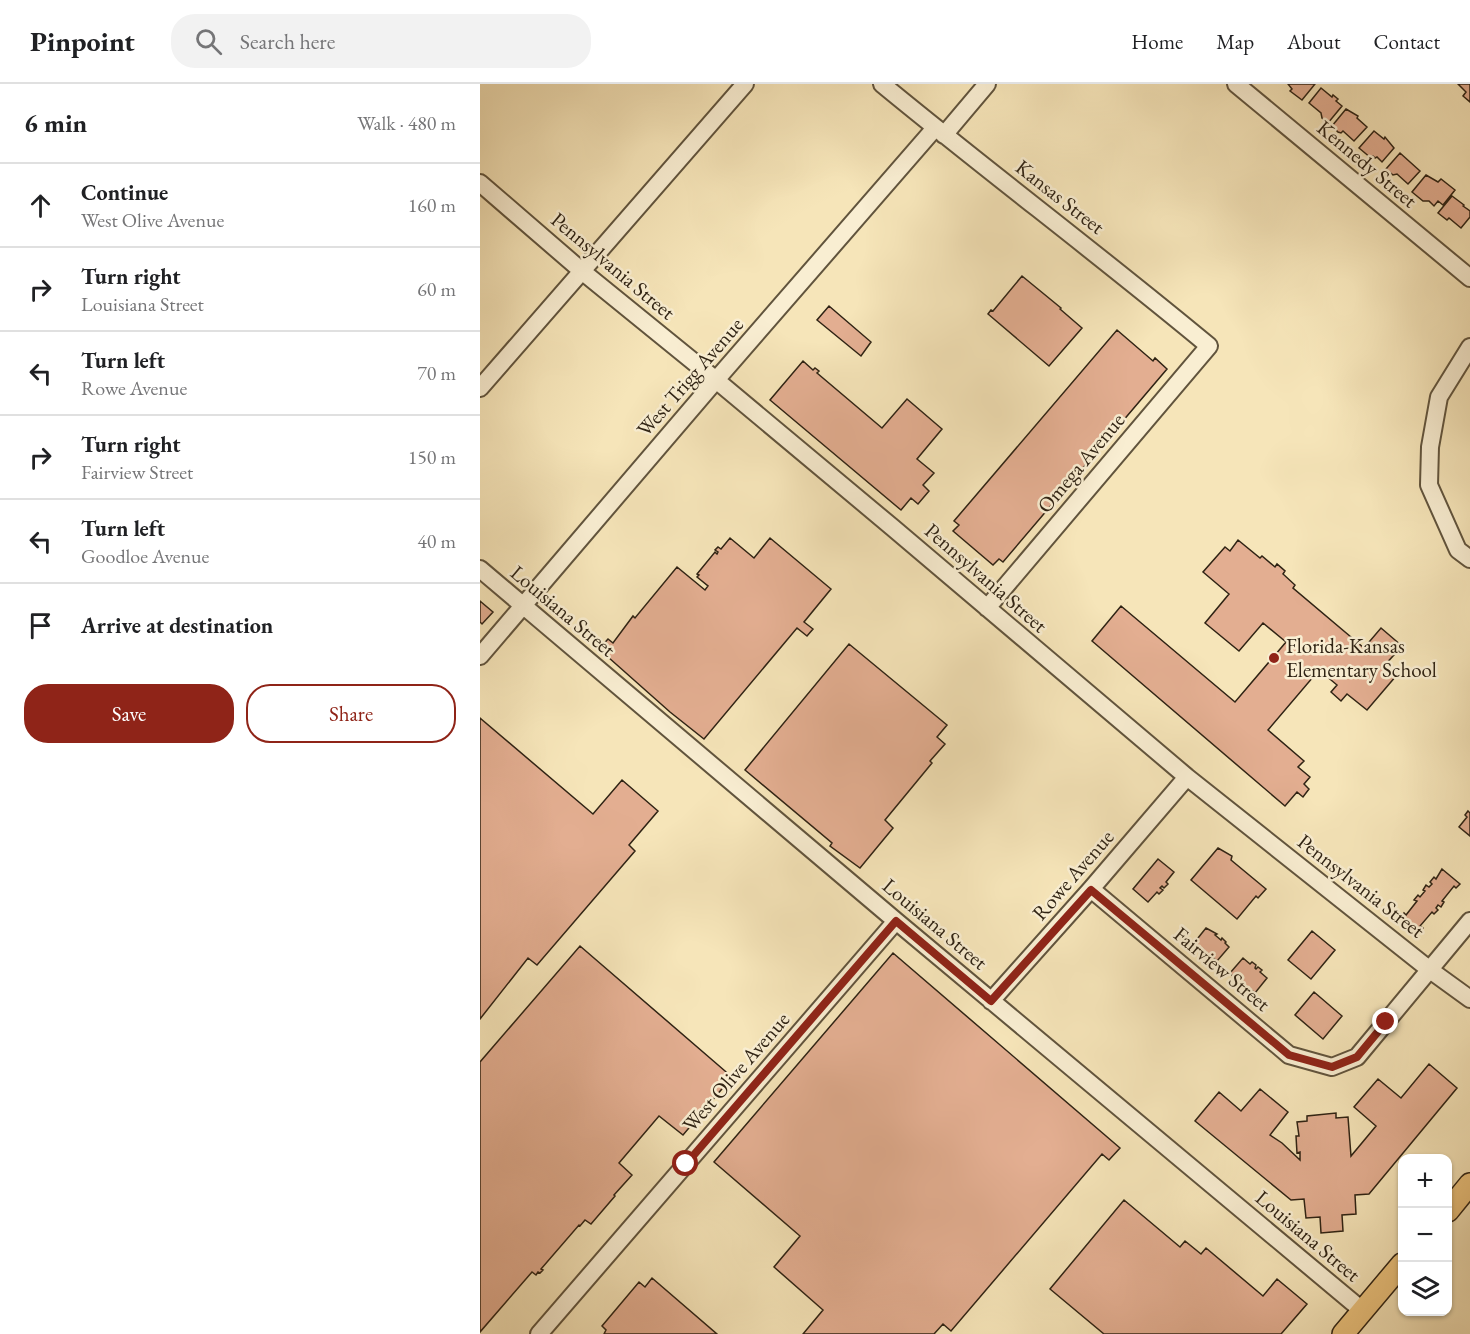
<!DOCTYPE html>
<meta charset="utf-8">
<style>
body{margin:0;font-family:"EB Garamond",serif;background:#f2f2f2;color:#202124}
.controls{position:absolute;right:18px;bottom:18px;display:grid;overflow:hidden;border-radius:12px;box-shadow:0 2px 4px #0004}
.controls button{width:54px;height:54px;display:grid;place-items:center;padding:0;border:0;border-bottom:2px solid #e0e0e0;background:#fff;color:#202124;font:30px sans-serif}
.stop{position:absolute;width:18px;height:18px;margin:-14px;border:4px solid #8f2418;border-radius:50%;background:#fff}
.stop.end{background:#8f2418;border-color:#fff;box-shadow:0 2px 6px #0008}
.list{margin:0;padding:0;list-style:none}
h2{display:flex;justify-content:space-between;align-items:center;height:78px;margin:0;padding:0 24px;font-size:26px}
h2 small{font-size:20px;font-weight:400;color:#757577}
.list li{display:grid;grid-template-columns:39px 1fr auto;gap:18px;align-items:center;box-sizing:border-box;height:84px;padding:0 24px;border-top:2px solid #e0e0e0}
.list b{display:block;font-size:22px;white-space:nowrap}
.list p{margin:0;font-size:20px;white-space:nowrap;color:#757577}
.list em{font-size:20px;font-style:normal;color:#757577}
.actions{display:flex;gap:12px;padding:18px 24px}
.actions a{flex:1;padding:14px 0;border:2px solid #8f2418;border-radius:24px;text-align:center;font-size:21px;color:#8f2418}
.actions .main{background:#8f2418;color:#fff}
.icon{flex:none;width:33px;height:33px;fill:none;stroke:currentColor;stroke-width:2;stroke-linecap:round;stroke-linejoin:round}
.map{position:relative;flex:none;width:990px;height:1250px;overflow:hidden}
header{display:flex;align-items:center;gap:36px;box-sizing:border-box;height:84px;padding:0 30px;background:#fff;border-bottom:2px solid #e0e0e0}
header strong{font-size:28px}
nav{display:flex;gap:33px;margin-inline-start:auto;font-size:21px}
.search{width:420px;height:54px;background:#f2f2f2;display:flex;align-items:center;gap:15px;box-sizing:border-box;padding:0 21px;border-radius:24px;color:#757577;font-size:22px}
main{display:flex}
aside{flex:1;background:#fff}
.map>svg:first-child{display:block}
.building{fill:#e3ae91;stroke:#2f2314;stroke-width:1.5}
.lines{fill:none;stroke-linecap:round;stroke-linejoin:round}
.minor-casing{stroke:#61543d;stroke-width:20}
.major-casing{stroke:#2f2314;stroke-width:24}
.minor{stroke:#f9eed2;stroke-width:16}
.major{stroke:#ebc27c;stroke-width:21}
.route{stroke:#8f2418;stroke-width:8}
.poi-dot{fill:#8f2418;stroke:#f9eed2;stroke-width:2}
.labels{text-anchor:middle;stroke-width:5;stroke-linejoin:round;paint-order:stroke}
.street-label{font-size:21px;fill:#2f2314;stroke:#f9eed2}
.poi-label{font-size:21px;fill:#2f2314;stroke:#f9eed2;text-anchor:start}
</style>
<header>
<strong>Pinpoint</strong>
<div class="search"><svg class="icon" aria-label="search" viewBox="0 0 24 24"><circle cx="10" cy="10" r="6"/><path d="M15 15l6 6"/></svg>Search here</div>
<nav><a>Home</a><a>Map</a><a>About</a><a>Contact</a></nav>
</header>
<main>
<aside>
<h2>6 min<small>Walk · 480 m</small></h2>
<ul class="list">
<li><svg class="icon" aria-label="ahead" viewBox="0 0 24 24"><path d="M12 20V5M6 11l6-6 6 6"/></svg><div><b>Continue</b><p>West Olive Avenue</p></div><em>160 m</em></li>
<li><svg class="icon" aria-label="right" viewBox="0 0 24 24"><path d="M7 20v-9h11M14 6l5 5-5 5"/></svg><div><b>Turn right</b><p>Louisiana Street</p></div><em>60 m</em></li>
<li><svg class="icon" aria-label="left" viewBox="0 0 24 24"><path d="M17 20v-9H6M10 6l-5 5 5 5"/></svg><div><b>Turn left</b><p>Rowe Avenue</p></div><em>70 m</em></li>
<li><svg class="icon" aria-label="right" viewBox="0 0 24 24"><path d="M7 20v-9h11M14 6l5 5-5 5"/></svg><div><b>Turn right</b><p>Fairview Street</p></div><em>150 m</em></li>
<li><svg class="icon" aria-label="left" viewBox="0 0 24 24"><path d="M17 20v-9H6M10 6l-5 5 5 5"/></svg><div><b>Turn left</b><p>Goodloe Avenue</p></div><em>40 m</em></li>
<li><svg class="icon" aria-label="arrive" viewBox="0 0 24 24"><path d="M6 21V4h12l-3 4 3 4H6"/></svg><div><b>Arrive at destination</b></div></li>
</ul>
<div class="actions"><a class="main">Save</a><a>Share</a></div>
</aside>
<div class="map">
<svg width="990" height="1250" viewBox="0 0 990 1250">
<rect width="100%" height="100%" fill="#f6e5b9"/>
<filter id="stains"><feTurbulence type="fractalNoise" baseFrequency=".00333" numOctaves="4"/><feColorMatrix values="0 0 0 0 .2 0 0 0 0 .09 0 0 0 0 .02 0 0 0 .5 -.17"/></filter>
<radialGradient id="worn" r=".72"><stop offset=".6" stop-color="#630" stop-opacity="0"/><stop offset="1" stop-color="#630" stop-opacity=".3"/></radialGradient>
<path class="building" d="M 808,0 L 835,0 L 822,16 L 810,7 L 812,5 Z
M 978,0 L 990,0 L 990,18 L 983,12 L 986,8 Z
M 841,4 L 852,13 L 853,11 L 858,15 L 856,17 L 862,22 L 848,39 L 842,34 L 841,29 L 829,19 Z
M 866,25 L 878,32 L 877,34 L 887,43 L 874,57 L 863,47 L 861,49 L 858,48 L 852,42 Z
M 894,47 L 904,55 L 905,53 L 914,64 L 902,78 L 897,73 L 895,74 L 893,72 L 891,74 L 879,64 Z
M 920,69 L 940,87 L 928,100 L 917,90 L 913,91 L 906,85 Z
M 946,91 L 958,98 L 961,95 L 975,106 L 963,121 L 958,117 L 954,122 L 949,117 L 943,117 L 932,108 Z
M 972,112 L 984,121 L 983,122 L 990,127 L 990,133 L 981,144 L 969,134 L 967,136 L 958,129 Z
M 542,192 L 581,224 L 580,225 L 602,244 L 569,282 L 508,230 L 511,226 L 513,227 Z
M 349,222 L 391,258 L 381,272 L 337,236 Z
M 637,246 L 673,277 L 675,274 L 687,285 L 523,478 L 519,475 L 513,481 L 473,447 L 479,441 L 474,437 Z
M 323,277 L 333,286 L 335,284 L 339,287 L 337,289 L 402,344 L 427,315 L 462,345 L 437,375 L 454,389 L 443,401 L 449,407 L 438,420 L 431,414 L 421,426 L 290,316 Z
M 250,454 L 274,474 L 290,454 L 351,505 L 324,538 L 333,545 L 327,552 L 317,544 L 224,655 L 190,628 L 119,565 L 128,555 L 133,559 L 153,532 L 155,534 L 197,483 L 225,506 L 228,502 L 217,493 L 219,491 L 217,490 L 235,468 L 237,470 L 238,468 L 235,466 L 238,463 L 241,465 Z
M 758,456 L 780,474 L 782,472 L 795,483 L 797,480 L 805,487 L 803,490 L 815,501 L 813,504 L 884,564 L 901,544 L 922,562 L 904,582 L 916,592 L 887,626 L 867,610 L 861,617 L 851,608 L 857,601 L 839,586 L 788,646 L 824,677 L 818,683 L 830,693 L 824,700 L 829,705 L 823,713 L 817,708 L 805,722 L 612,557 L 641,522 L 755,618 L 806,558 L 783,539 L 759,567 L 725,539 L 749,510 L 723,488 L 745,463 L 750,467 Z
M 0,517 L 13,528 L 2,540 L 0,538 Z
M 369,560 L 467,641 L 457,653 L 465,660 L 450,677 L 452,679 L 405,736 L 413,744 L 380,784 L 350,762 L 352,759 L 265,686 Z
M 0,634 L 113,730 L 142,696 L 178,727 L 149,761 L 155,767 L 57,881 L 48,874 L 0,935 Z
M 988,727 L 990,729 L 990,752 L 979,743 L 987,733 L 985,731 Z
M 738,764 L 752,772 L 751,776 L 786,805 L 778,814 L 776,812 L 757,835 L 711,796 Z
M 678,775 L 694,788 L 686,798 L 688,800 L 684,804 L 682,802 L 680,804 L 683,806 L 679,810 L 677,808 L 668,818 L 653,805 Z
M 962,785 L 980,800 L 976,804 L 974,802 L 962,817 L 964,818 L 961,823 L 958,821 L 956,824 L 958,826 L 954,830 L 952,828 L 940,842 L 943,844 L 939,848 L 921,833 L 924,829 L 926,831 L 937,817 L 934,816 L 938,811 L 940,813 L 945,807 L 943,806 L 946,801 L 949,803 L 952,800 L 950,798 L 954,793 L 956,795 Z
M 726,844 L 737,850 L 735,851 L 741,856 L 742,854 L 746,858 L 745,859 L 749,863 L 737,877 L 731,872 L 729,875 L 724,867 L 722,869 L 718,866 L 720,864 L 714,859 Z
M 832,847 L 855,866 L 831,895 L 808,876 Z
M 100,862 L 252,993 L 203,1051 L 179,1032 L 139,1079 L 152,1091 L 134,1111 L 135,1112 L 111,1140 L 105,1136 L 100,1142 L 99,1141 L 61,1185 L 63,1186 L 60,1189 L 58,1188 L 56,1191 L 52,1188 L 0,1248 L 0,978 Z
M 413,869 L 640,1064 L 629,1076 L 622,1070 L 471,1247 L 463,1240 L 454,1250 L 323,1250 L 343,1226 L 294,1183 L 320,1152 L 234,1078 Z
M 763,874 L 770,880 L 772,878 L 776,881 L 775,884 L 776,885 L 778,883 L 782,886 L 780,888 L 787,894 L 775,909 L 769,904 L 768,906 L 763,902 L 765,900 L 761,897 L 759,899 L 750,889 Z
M 834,908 L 862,932 L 843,955 L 815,931 Z
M 949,980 L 977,1004 L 889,1110 L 875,1111 L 876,1130 L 862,1131 L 863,1147 L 841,1149 L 840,1133 L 826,1134 L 824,1115 L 811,1116 L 715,1037 L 739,1008 L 761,1027 L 780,1005 L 808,1028 L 790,1051 L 802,1059 L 820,1076 L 820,1068 L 817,1069 L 816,1052 L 819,1052 L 817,1038 L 827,1037 L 827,1032 L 856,1029 L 856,1034 L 868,1033 L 871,1072 L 896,1042 L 874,1023 L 898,995 L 921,1014 Z
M 644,1116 L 700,1163 L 705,1157 L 721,1170 L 726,1164 L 783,1212 L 797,1195 L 827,1220 L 801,1250 L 624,1250 L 570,1205 Z
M 172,1194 L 237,1250 L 124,1250 L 126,1246 L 122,1242 L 159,1198 L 165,1203 Z"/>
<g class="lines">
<g class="minor-casing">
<path id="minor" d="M 402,0 C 510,89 622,173 729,262 L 507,524
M 756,0 L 990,194
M 464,51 L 507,0
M 0,99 L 103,188 L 236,296 L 412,443 L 707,693 L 950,886 L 990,915
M 990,263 L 959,313 L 950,363 L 949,401 L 978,466 L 990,475
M 0,304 L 265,0
M 0,485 L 416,837 L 883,1227
M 0,572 L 236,296 L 455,44
M 611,805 L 809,971 L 852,983 L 877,973 L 990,837
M 511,917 L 611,805 L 707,693
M 59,1250 L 416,837"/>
</g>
<g class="major-casing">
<path id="major" d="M 968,1127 L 990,1100
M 863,1250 L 922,1180"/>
</g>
<use href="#minor" class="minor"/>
<use href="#major" class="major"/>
</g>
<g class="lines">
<path class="route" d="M 206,1080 L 416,837 L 511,917 L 611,806 L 809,971 L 852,983 L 877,973 L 906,938"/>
</g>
<circle class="poi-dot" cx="794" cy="574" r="6"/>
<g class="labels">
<g class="street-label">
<text transform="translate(887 80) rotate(40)" y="7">Kennedy Street</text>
<text transform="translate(580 113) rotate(38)" y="7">Kansas Street</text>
<text transform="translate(133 182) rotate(40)" y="7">Pennsylvania Street</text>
<text transform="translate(210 293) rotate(-49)" y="7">West Trigg Avenue</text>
<text transform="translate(601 379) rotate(-50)" y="7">Omega Avenue</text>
<text transform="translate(506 494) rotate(41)" y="7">Pennsylvania Street</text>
<text transform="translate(83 527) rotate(40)" y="7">Louisiana Street</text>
<text transform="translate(593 791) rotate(-49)" y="7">Rowe Avenue</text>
<text transform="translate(881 802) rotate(38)" y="7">Pennsylvania Street</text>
<text transform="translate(455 840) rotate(40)" y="7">Louisiana Street</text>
<text transform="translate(742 885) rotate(40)" y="7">Fairview Street</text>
<text transform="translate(256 988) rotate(-49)" y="7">West Olive Avenue</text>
<text transform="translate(828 1152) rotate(40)" y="7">Louisiana Street</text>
</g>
<g class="poi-label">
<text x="806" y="569">Florida-Kansas<tspan x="806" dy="24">Elementary School</tspan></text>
</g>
</g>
<rect width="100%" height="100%" filter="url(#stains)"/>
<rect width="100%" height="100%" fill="url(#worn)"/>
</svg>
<div class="controls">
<button>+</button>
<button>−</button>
<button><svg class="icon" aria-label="layers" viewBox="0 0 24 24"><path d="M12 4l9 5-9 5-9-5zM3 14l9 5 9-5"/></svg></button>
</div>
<div class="stop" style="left:206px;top:1080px"></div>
<div class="stop end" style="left:906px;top:938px"></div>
</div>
</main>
